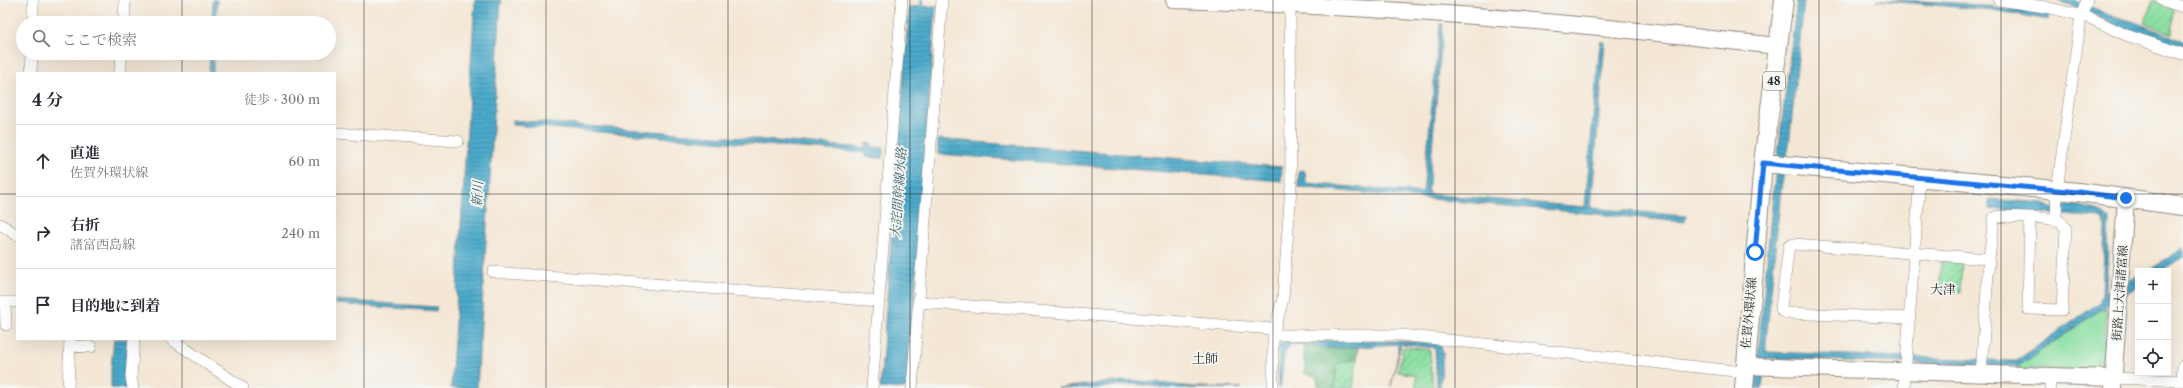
<!DOCTYPE html>
<html lang="ja">
<meta charset="utf-8">
<style>
body{margin:0;font-family:"Libre Caslon Text","Noto Serif JP",serif;background:#f7f7f7;color:#2b2b33}
.controls{position:absolute;right:12px;bottom:12px;display:grid;overflow:hidden;border-radius:0px;box-shadow:0 4px 16px #0002}
.controls button{width:36px;height:36px;display:grid;place-items:center;padding:0;border:0;border-bottom:1px solid #e1e1e2;background:#fff;color:#2b2b33;font:20px sans-serif}
.stop{position:absolute;width:12px;height:12px;margin:-9px;border:3px solid #1a73e8;border-radius:50%;background:#fff}
.stop.end{background:#1a73e8;border-color:#fff;box-shadow:0 1px 4px #0008}
.list{margin:0;padding:0;list-style:none}
h2{display:flex;justify-content:space-between;align-items:center;height:52px;margin:0;padding:0 16px;font-size:17px}
h2 small{font-size:13px;font-weight:400;color:#7c7c81}
.list li{display:grid;grid-template-columns:26px 1fr auto;gap:12px;align-items:center;box-sizing:border-box;height:72px;padding:0 16px;border-top:1px solid #e1e1e2}
.list b{display:block;font-size:15px;white-space:nowrap}
.list p{margin:0;font-size:13px;white-space:nowrap;color:#7c7c81}
.list em{font-size:13px;font-style:normal;color:#7c7c81}
.icon{flex:none;width:22px;height:22px;fill:none;stroke:currentColor;stroke-width:2;stroke-linecap:round;stroke-linejoin:round}
.map{position:relative;flex:none;width:2183px;height:388px;overflow:hidden}
.search{position:absolute;background:#fff;box-shadow:0 4px 16px #0002;left:16px;top:16px;width:320px;height:44px;display:flex;align-items:center;gap:10px;box-sizing:border-box;padding:0 14px;border-radius:22px;color:#7c7c81;font-size:15px}
.panel{position:absolute;background:#fff;box-shadow:0 4px 16px #0002;left:16px;top:72px;width:320px;height:268px;border-radius:0px}
.map>svg:first-child{display:block}
.forest{fill:url(#forest-crowns);stroke:#4d7459}
.park{fill:#8adfa1;stroke:#5a8566}
.garden{fill:url(#garden-furrows);stroke:#5a8566}
.water{fill:url(#water-rules);stroke:#3c6a7b}
.lines{fill:none;stroke-linecap:round;stroke-linejoin:round}
.stream{stroke:#4caacb;stroke-width:3}
.street-casing{stroke:#908980;stroke-width:12}
.secondary-casing{stroke:#908980;stroke-width:18}
.primary-casing{stroke:#908980;stroke-width:20}
.street{stroke:#fff;stroke-width:11}
.secondary{stroke:#fff;stroke-width:16}
.primary{stroke:#fff;stroke-width:18}
.route{stroke:#1a73e8;stroke-width:5}
.grid{fill:none;stroke:#2b2b2b;stroke-width:1;stroke-opacity:0.55}
.labels{text-anchor:middle;stroke-width:3.5;stroke-linejoin:round;paint-order:stroke}
.shield{fill:#f6f6f2;stroke:#686867;stroke-width:1}
.shield-label{font-size:11px;font-weight:bold;fill:#2b2b2b}
.street-label{font-size:12px;fill:#2b2b2b;stroke:#f6f6f2}
.water-label{font-size:13px;font-style:italic;fill:#385e6b;stroke:#f6f6f2}
.neighbourhood-label{font-size:13px;fill:#2b2b2b;stroke:#f6f6f2}
</style>
<div class="map">
<svg width="2183" height="388" viewBox="0 0 2183 388">
<defs>
<pattern id="forest-crowns" width="20" height="18" patternUnits="userSpaceOnUse"><rect width="20" height="18" fill="#6fbe87"/><path d="M2 6a3 3 0 1 1 6 0M12 15a3 3 0 1 1 6 0" fill="none" stroke="#5b9b6f"/></pattern>
<pattern id="garden-furrows" width="10" height="10" patternUnits="userSpaceOnUse"><rect width="10" height="10" fill="#8adfa1"/><path d="M-1 1l2-2M0 10L10 0M9 11l2-2" fill="none" stroke="#77c08b"/></pattern>
<pattern id="water-rules" width="6" height="5" patternUnits="userSpaceOnUse"><rect width="6" height="5" fill="#4caacb"/><path d="M0 2.5h6" fill="none" stroke="#3f8ba5"/></pattern>
</defs>
<rect width="100%" height="100%" fill="#f6f6f2"/>
<filter id="ink" filterUnits="userSpaceOnUse"><feTurbulence type="fractalNoise" baseFrequency=".025" numOctaves="2"/><feDisplacementMap in="SourceGraphic" scale="8" xChannelSelector="R" yChannelSelector="G"/><feConvolveMatrix kernelMatrix="1 2 1 2 8 2 1 2 1" color-interpolation-filters="sRGB"/></filter>
<filter id="wash" filterUnits="userSpaceOnUse"><feTurbulence type="fractalNoise" baseFrequency=".012" numOctaves="4" result="noise"/><feDisplacementMap in="SourceGraphic" scale="16" xChannelSelector="R" yChannelSelector="G"/><feGaussianBlur stdDeviation="0.9" result="paint"/><feColorMatrix in="noise" values="0 0 0 0 0 0 0 0 0 0 0 0 0 0 0 0 0 1.4 0 .05"/><feComposite in="paint" operator="in"/></filter>
<g filter="url(#wash)">
<rect width="100%" height="100%" fill="#f4e7d5"/>
<path class="forest" d="M 1303,344 C 1319,351 1341,348 1358,345 L 1357,359 L 1337,364 L 1335,388 L 1319,388 L 1316,376 L 1305,374 Z"/>
<path class="park" d="M 2107,309 L 2102,370 L 2020,369 L 2017,367 L 2099,311 Z"/>
<path class="garden" d="M 2154,0 L 2174,10 L 2172,34 L 2144,23 Z
M 1941,261 L 1962,262 L 1960,293 L 1939,291 Z
M 1403,347 L 1430,350 L 1433,388 L 1416,388 L 1416,375 L 1398,372 Z
M 1357,359 L 1353,388 L 1335,388 L 1337,364 Z"/>
<path class="water" d="M 213,0 L 217,0 L 216,23 L 212,23 Z
M 475,0 L 501,0 L 477,388 L 451,388 Z
M 1797,0 L 1804,0 L 1789,145 L 1781,189 L 1765,352 L 2016,361 L 2099,303 L 2102,295 L 2105,227 L 2102,218 L 1990,209 L 1990,199 L 2044,203 L 2051,208 L 2061,209 L 2068,204 L 2101,211 L 2109,219 L 2106,293 L 2138,276 L 2138,286 L 2099,311 L 2017,367 L 1765,358 L 1762,388 L 1755,388 L 1773,194 Z
M 1877,0 C 1936,0 1992,5 2050,15 L 2049,20 L 1993,10 Z
M 2055,0 L 2075,0 L 2109,15 L 2132,21 L 2183,41 L 2183,49 L 2128,32 L 2087,11 Z
M 936,6 L 908,388 L 880,388 L 909,7 Z
M 1440,24 L 1443,24 L 1428,194 L 1585,207 L 1600,42 L 1605,42 L 1591,208 L 1686,216 L 1685,222 L 1298,187 L 1299,170 L 1305,171 L 1306,183 L 1423,193 Z
M 210,53 L 214,53 L 213,73 L 209,73 Z
M 512,120 L 865,148 L 866,143 L 872,144 L 872,147 L 884,148 L 883,158 L 865,157 L 865,153 L 512,125 Z
M 938,139 L 1282,167 L 1281,181 L 938,154 Z
M 2183,247 L 2183,257 L 2161,271 L 2147,271 L 2168,259 Z
M 335,300 L 437,307 L 436,311 L 335,304 Z
M 114,339 L 127,339 L 126,388 L 111,388 L 111,368 Z
M 1288,340 L 1403,341 L 1440,344 L 1443,353 L 1440,388 L 1437,388 L 1435,348 L 1401,344 L 1391,386 L 1398,355 L 1398,344 C 1378,345 1358,348 1338,348 C 1322,348 1307,343 1291,344 L 1285,352 L 1280,388 L 1278,388 L 1279,345 Z
M 1132,380 L 1193,387 L 1242,388 L 1168,388 L 1134,384 L 1097,388 L 1058,388 Z"/>
<g class="lines">
<path class="stream" d="M 921,10 L 922,0"/>
</g>
</g>
<g filter="url(#ink)">
<g class="lines">
<g class="street-casing">
<path id="street" d="M 1999,0 L 2045,7 L 2088,17 L 2126,35 L 2183,54
M 2162,0 L 2183,7
M 33,23 L 33,0
M 124,23 L 125,0
M 31,73 L 32,53
M 120,73 L 122,53
M 335,133 L 458,141
M 2056,220 L 2057,190 L 2081,16 L 2087,0
M 0,224 L 17,235
M 1989,259 L 1994,218 L 1997,216 C 2011,217 2047,216 2059,221 C 2062,222 2063,225 2066,228 L 2062,310 L 2028,309 L 2030,218
M 493,272 L 879,301
M 0,302 L 17,302
M 5,302 L 6,325
M 919,302 L 1274,329
M 1910,318 L 1786,313 L 1782,311 L 1781,307 L 1789,246 L 1794,244 L 1989,259 L 1981,374
M 1273,335 L 1401,335 L 1744,372
M 171,339 L 243,388
M 70,346 L 91,347
M 2114,378 L 2183,381
M 2182,381 L 2183,366
M 68,388 L 70,339
M 133,388 L 131,377 L 134,339
M 872,388 L 902,0
M 912,388 L 942,0
M 1273,388 L 1273,335 L 1283,299 L 1291,187 L 1290,0
M 1904,388 L 1920,178
M 2050,388 L 2050,376"/>
</g>
<g class="secondary-casing">
<path id="secondary" d="M 1174,0 C 1270,3 1365,8 1460,15 C 1566,22 1672,35 1778,46
M 1745,366 L 2114,378
M 2113,388 L 2126,198"/>
</g>
<g class="primary-casing">
<path id="primary" d="M 1763,163 L 2078,192 L 2183,206
M 1744,388 L 1763,163 L 1784,0"/>
</g>
<use href="#street" class="street"/>
<use href="#secondary" class="secondary"/>
<use href="#primary" class="primary"/>
</g>
</g>
<g class="lines" filter="url(#ink)">
<path class="route" d="M 1755,252 L 1763,163 L 2078,192 L 2126,198"/>
</g>
<path class="grid" d="M 182,0 L 182,23M 364,0 L 364,388M 546,0 L 546,388M 728,0 L 728,388M 910,0 L 910,388M 1092,0 L 1092,388M 1273,0 L 1273,388M 1455,0 L 1455,388M 1637,0 L 1637,388M 1819,0 L 1819,388M 2001,0 L 2001,388M 182,53 L 182,73M 0,194 L 17,194M 335,194 L 2183,194M 182,339 L 182,388"/>
<g class="labels">
<rect class="shield" x="1763" y="72" width="22" height="18" rx="3"/>
<g class="shield-label">
<text x="1774" y="85">48</text>
</g>
<g class="street-label">
<text transform="translate(2120 293) rotate(-86)" y="4">街路上大津諸富線</text>
<text transform="translate(1749 313) rotate(-85)" y="4">佐賀外環状線</text>
</g>
<g class="water-label">
<text transform="translate(898 193) rotate(-86)" y="5">大詫間幹線水路</text>
<text transform="translate(477 194) rotate(-87)" y="5">新川</text>
</g>
<g class="neighbourhood-label">
<text x="1943" y="294">大津</text>
<text x="1205" y="363">土師</text>
</g>
</g>
</svg>
<div class="controls">
<button>+</button>
<button>−</button>
<button><svg class="icon" aria-label="locate" viewBox="0 0 24 24"><circle cx="12" cy="12" r="6"/><path d="M12 2v4M12 18v4M2 12h4M18 12h4"/></svg></button>
</div>
<div class="stop" style="left:1755px;top:252px"></div>
<div class="stop end" style="left:2126px;top:198px"></div>
<div class="search"><svg class="icon" aria-label="search" viewBox="0 0 24 24"><circle cx="10" cy="10" r="6"/><path d="M15 15l6 6"/></svg>ここで検索</div>
<section class="panel">
<h2>4 分<small>徒歩 · 300 m</small></h2>
<ul class="list">
<li><svg class="icon" aria-label="ahead" viewBox="0 0 24 24"><path d="M12 20V5M6 11l6-6 6 6"/></svg><div><b>直進</b><p>佐賀外環状線</p></div><em>60 m</em></li>
<li><svg class="icon" aria-label="right" viewBox="0 0 24 24"><path d="M7 20v-9h11M14 6l5 5-5 5"/></svg><div><b>右折</b><p>諸富西島線</p></div><em>240 m</em></li>
<li><svg class="icon" aria-label="arrive" viewBox="0 0 24 24"><path d="M6 21V4h12l-3 4 3 4H6"/></svg><div><b>目的地に到着</b></div></li>
</ul>
</section>
</div>
